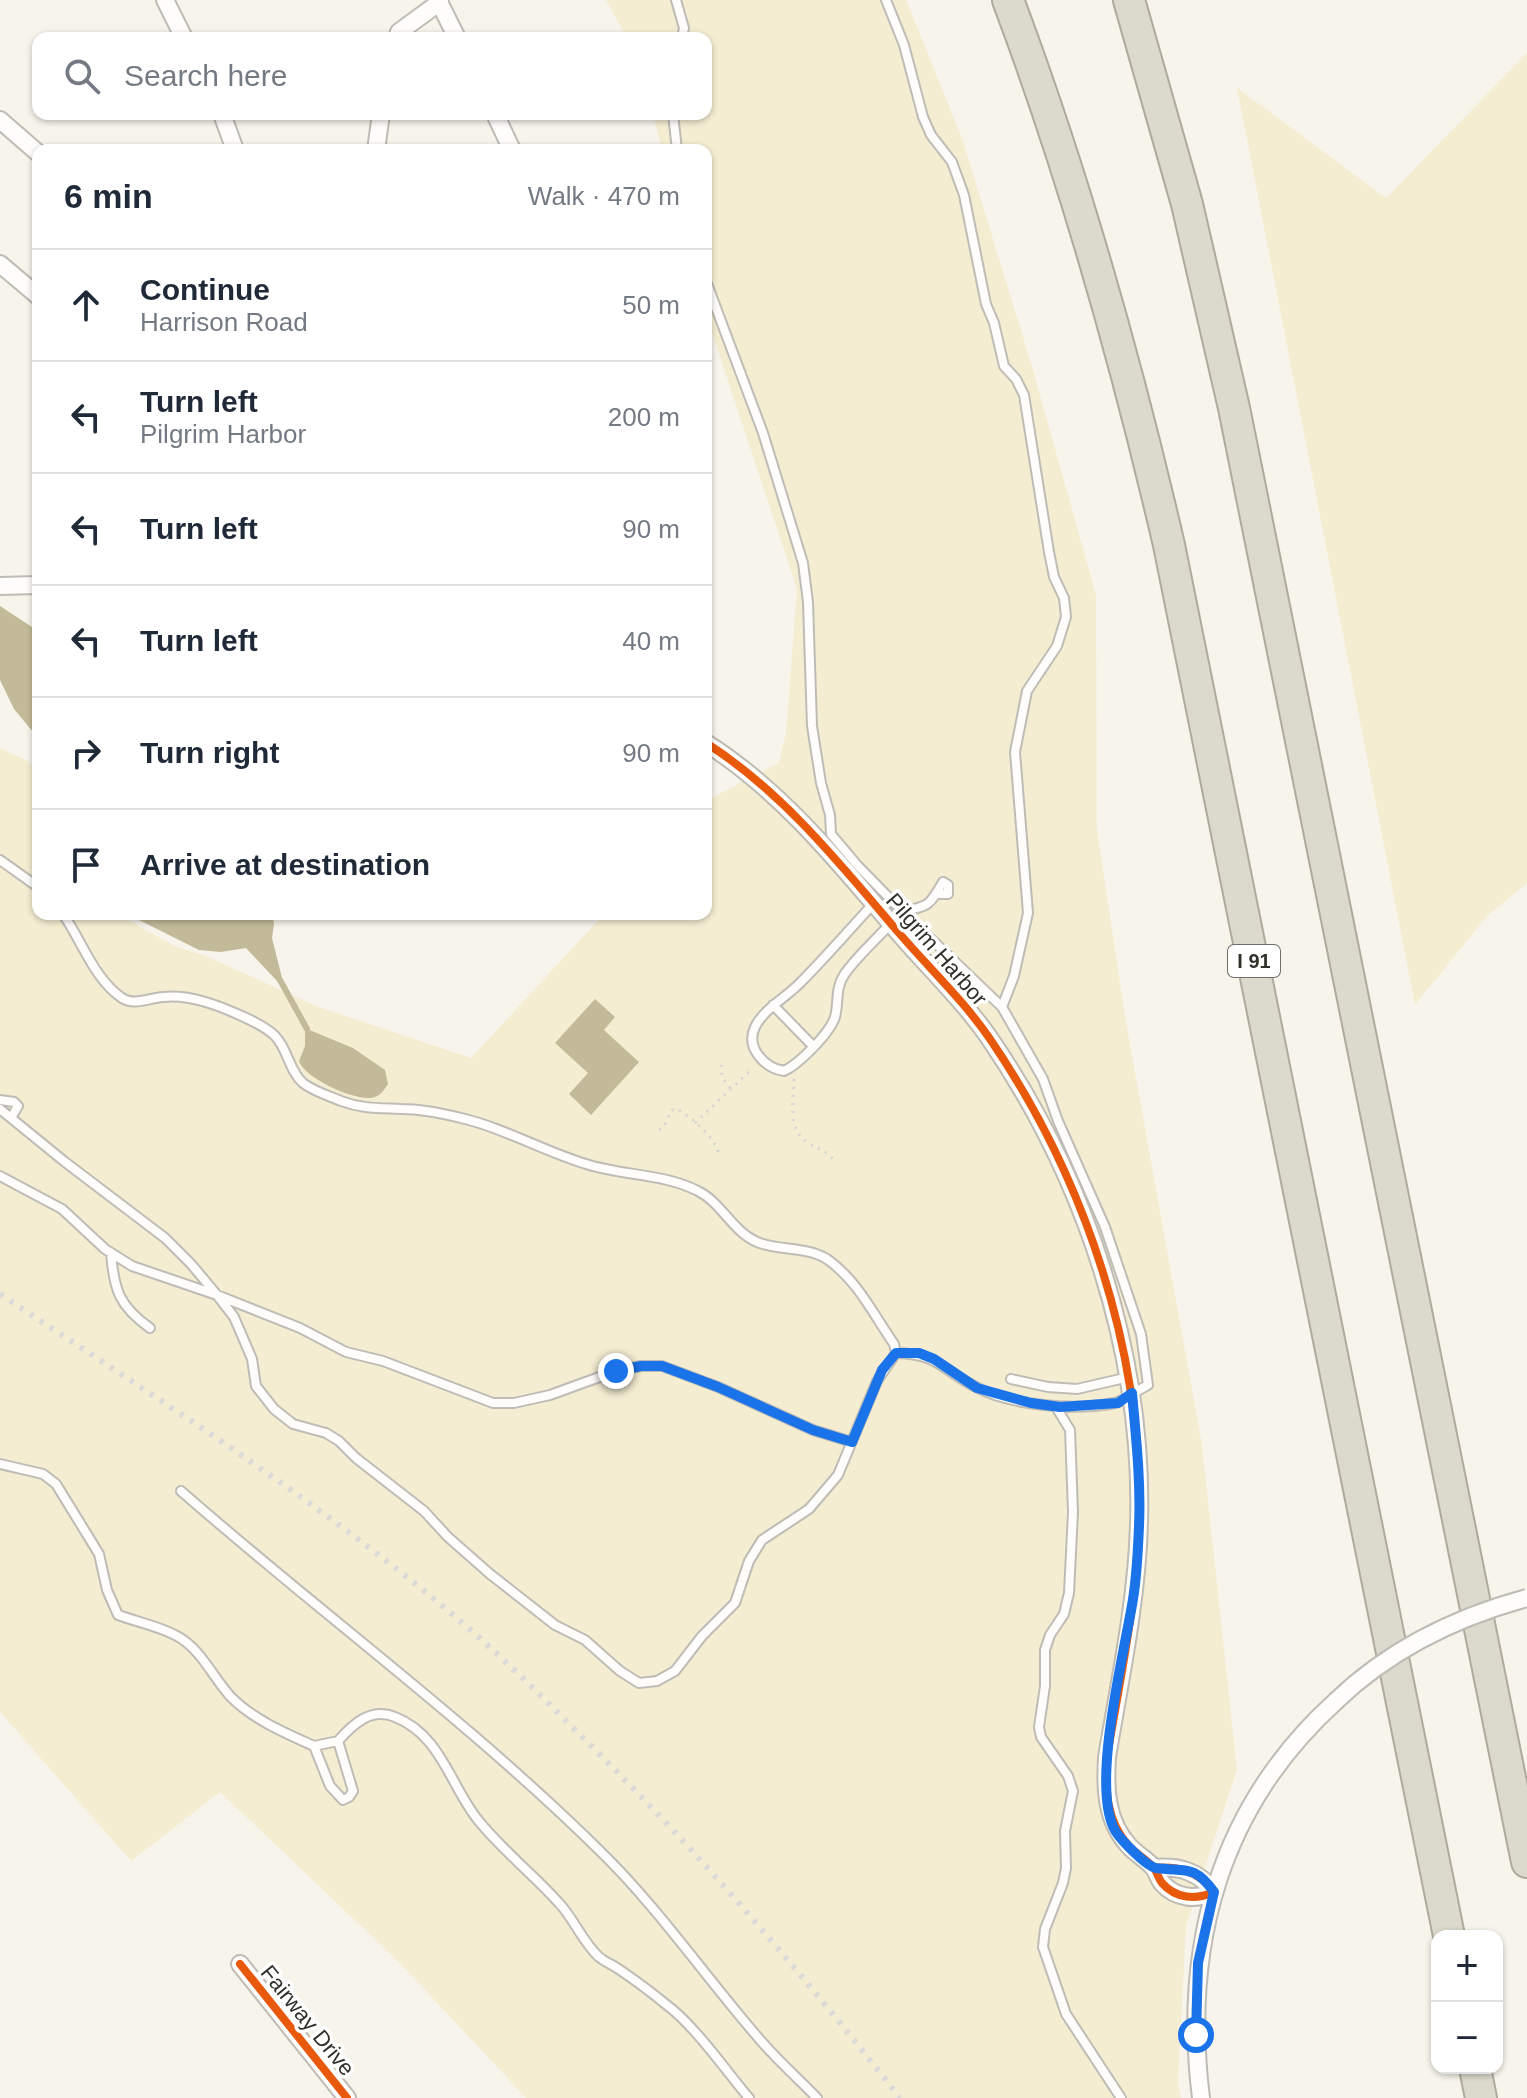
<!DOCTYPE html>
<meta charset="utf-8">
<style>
body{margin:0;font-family:Arial,sans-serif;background:#f2f2f3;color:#1f2937}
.controls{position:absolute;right:24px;bottom:24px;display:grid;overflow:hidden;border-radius:16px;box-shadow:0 2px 6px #0004}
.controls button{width:72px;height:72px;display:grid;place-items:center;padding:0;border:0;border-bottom:2px solid #e0e1e3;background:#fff;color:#1f2937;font:40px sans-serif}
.stop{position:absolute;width:24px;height:24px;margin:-18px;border:6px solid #1a73e8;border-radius:50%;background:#fff}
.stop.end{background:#1a73e8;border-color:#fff;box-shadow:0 2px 8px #0008}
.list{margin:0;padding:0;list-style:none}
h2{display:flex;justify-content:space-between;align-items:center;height:104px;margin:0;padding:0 32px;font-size:34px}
h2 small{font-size:26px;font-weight:400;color:#747a83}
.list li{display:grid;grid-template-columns:52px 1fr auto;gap:24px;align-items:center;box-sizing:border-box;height:112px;padding:0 32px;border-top:2px solid #e0e1e3}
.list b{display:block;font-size:30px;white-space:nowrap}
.list p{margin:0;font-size:26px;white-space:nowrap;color:#747a83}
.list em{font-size:26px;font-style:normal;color:#747a83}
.icon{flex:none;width:44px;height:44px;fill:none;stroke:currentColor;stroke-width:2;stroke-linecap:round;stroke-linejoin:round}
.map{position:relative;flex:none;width:1527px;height:2098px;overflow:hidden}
.search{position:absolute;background:#fff;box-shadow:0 2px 6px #0004;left:32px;top:32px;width:680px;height:88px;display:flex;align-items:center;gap:20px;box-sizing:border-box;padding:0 28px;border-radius:16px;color:#747a83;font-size:30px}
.panel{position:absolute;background:#fff;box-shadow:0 2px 6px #0004;left:32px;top:144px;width:680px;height:776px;border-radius:16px}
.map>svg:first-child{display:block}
.green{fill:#f5edd2}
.water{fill:#c3ba99}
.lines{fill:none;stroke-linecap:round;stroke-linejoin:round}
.stream{stroke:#c3ba99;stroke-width:6}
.lane-casing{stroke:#bebcb5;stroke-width:12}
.street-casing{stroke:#bebcb5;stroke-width:20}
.highway-casing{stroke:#aeab9c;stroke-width:34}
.path{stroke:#d5d5d2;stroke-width:3;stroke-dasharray:2 6;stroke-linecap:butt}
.lane{stroke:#fefdfc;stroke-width:8}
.street{stroke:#fefdfc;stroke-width:16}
.highway{stroke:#dcd9cd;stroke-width:30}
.rail{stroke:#dbdad7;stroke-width:6;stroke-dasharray:4 8;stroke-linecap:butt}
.street-bridge-casing{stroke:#bebcb5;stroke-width:20;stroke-linecap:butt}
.street-bridge{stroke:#fefdfc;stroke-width:16}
.cycleway-casing{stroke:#fff;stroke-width:13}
.cycleway{stroke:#e8590c;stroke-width:8}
.route{stroke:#1a73e8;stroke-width:10}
.labels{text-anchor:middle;stroke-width:7;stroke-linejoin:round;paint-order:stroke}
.shield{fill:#fff;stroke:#6f6e69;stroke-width:2}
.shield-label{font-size:20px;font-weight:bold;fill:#313029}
.street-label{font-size:22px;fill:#313029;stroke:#fff}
</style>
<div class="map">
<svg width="1527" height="2098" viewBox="0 0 1527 2098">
<rect width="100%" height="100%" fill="#f6f4eb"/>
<path class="green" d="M 606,0 L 906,0 L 962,138 L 1031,363 L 1096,595 L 1097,830 L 1126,1022 L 1202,1445 L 1237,1769 L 1186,1926 L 1178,2084 L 1181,2098 L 526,2098 L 399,1962 L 220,1792 L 131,1861 L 0,1712 L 0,748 L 28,761 L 38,771 L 38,914 L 118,914 L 176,947 L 204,955 L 316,1006 L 471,1058 L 604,914 L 706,914 L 706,803 L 711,798 L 779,763 L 786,733 L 797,589 L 706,314 L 706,150 L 662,150 L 653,114 L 706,114 L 706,38 L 627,38 Z
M 1527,53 L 1527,883 L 1487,916 L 1415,1005 L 1237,88 L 1386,198 Z"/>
<path class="water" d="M 0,606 L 38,631 L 38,738 L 14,709 L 0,680 Z
M 127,914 L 272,914 L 274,924 L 272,938 L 282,978 L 278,982 L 246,948 L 221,952 L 199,950 Z
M 595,999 L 615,1017 L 604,1030 L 639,1062 L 591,1115 L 569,1094 L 588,1073 L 555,1043 Z
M 307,1029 L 353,1048 L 385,1070 L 388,1084 C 384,1090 381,1095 375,1097 C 357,1103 304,1078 299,1061 L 305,1046 L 305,1031 Z"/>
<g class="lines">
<path class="stream" d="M 280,980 L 307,1029"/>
<g class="lane-casing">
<path id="lane" d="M 676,0 L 684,28 L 682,38
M 886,0 L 904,45 L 923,117 L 931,135 L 952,162 L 964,195 L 986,304 L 994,323 L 1004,366 L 1016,379 L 1024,395 L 1049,552 L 1054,577 L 1064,598 L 1066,617 L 1057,646 L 1027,691 L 1015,752 L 1028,913 L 1014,976 L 1002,1007
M 673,114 L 677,150
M 706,281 L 763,433 L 803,563 L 808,602 L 812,726 L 821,783 L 830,815 L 831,834 L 858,866 L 902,911 L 1002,1007 L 1043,1079 L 1058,1121 L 1105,1227 L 1141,1334 L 1148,1385 C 1137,1390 1125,1401 1115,1403 C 1074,1411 1011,1406 974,1386 C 940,1368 938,1354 896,1353
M 0,860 L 38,887
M 874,903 C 849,930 825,958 799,984 C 785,998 764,1009 755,1027 C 745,1048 765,1068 784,1071 C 799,1064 830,1033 835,1017 C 839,1002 835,989 844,975 C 856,957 876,940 890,924
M 902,911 C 930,907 930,904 943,882 L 948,885 L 948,894 L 938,894
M 63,914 C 82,941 94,979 122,998 C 134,1006 149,998 163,997 C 190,994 220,1006 244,1017 C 255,1022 267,1028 275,1036 C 288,1049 289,1071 303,1083 C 313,1091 329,1096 341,1101 C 362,1109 379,1108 401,1109 C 420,1109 441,1113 461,1118 C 504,1128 543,1151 586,1164 C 622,1176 663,1173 698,1191 C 721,1202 732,1231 757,1242 C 779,1251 806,1246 827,1259 C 858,1281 873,1314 894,1344 L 896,1353
M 773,1005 L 813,1046
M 0,1100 L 14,1102 L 18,1106 L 11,1118
M 0,1109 L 65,1162 L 165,1238 L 191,1264 L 217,1295 L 300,1328 L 346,1352 L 383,1361 L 493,1403 L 514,1403 L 550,1395 L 616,1371 L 641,1366 L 662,1366 L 718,1387 L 813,1430 L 852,1442
M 0,1176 L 62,1209 L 105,1249 L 132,1266 L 217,1295 L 234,1317 L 252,1359 L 256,1386 L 274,1409 L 293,1424 L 326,1433 L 339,1441 L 356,1458 L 424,1511 L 448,1537 L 490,1574 L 555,1625 L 585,1640 L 620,1671 L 639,1683 L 657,1681 L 675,1671 L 702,1636 L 735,1603 L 749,1561 L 762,1540 L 809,1509 L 838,1475 L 877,1381 L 896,1353
M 111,1253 C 114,1290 119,1306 150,1328
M 1011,1379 L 1048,1387 L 1077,1389 L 1129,1377
M 1056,1407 L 1070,1430 L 1073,1512 L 1069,1593 L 1064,1614 L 1050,1635 L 1045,1650 L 1045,1686 L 1039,1727 L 1041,1737 L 1068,1776 L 1073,1791 L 1065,1831 L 1066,1868 L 1063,1883 L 1045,1929 L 1043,1947 L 1066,2014 L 1121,2098
M 0,1464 L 43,1474 L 56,1484 L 99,1554 L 107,1590 L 118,1615 C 137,1622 159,1626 177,1636 C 201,1649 212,1676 230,1696 C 252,1719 285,1733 314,1746 L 330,1786 L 343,1800 L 349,1797 L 353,1791 L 338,1741 C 353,1724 371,1707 395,1717 C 441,1735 450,1785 478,1820 C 502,1850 533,1874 559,1903 C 574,1919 582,1941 599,1957 C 605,1962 613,1965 620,1970 C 638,1982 656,1996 673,2010 C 699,2032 727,2072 749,2098
M 181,1491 C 319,1612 467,1720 598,1849 C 659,1908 706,1978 762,2042 C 779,2062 799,2079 817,2098
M 314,1746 L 338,1741"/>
</g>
<g class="street-casing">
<path id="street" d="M 165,0 L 184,38
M 438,0 L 457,38
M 397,38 L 399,32 L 440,2
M 222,114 L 235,150
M 495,114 L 512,150
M 0,120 L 38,153
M 376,150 L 381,114
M 0,264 L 38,296
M 0,586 L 38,585
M 706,743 C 782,791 841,865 899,933 C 929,968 964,1001 990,1039 C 1085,1178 1144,1353 1139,1523 C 1137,1601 1120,1679 1107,1757 C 1105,1789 1106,1821 1129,1846 C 1136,1854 1146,1859 1153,1867 C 1157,1871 1158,1878 1162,1883 C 1176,1899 1196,1900 1214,1892 C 1199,1871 1179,1866 1154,1868
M 240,1964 L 347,2098
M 1201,2098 C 1182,1946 1219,1807 1336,1701"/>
</g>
<g class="highway-casing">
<path id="highway" d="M 1008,0 C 1075,178 1126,360 1169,545 L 1449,1936
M 1129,0 L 1187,204 L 1234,408 L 1527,1862
M 1475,2068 L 1481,2098"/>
</g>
<path class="path" d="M 721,1065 L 722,1077 L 731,1089
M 794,1079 C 794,1102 786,1130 810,1144 C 820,1150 828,1151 835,1162
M 695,1123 L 753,1068
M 659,1130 L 664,1126 L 672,1110 L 677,1109 C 692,1118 717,1138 719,1156"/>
<use href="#lane" class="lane"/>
<use href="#street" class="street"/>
<use href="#highway" class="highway"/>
<path class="rail" d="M 0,1294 C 147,1392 298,1487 434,1599 C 483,1639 529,1683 573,1728 C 691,1843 798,1968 900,2098"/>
<g class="street-bridge-casing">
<path id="street-bridge" d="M 1336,1701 C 1389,1650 1457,1617 1527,1598"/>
</g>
<use href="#street-bridge" class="street-bridge"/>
<g class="cycleway-casing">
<path id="cycleway" d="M 706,743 C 782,791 841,865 899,933 C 929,968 964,1001 990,1039 C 1085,1178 1144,1353 1139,1523 C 1137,1601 1120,1679 1107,1757 C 1105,1789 1106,1821 1129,1846 C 1136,1854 1146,1859 1153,1867 C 1157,1871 1158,1878 1162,1883 C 1176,1899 1196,1900 1214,1892 C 1199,1871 1179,1866 1154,1868
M 240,1964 L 347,2098"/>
</g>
<use href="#cycleway" class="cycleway"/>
</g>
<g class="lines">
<path class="route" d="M 616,1371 L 641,1366 L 662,1366 L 718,1387 L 813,1430 L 852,1442 L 882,1370 L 896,1353 L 919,1353 L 934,1359 L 977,1388 L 1031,1403 L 1060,1407 L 1118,1403 L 1132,1393 C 1136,1437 1141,1482 1139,1526 C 1138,1550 1137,1575 1133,1599 C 1125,1651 1089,1789 1116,1832 C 1122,1841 1146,1866 1156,1868 C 1185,1872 1194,1864 1214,1892 L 1198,1963 L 1196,2035"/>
</g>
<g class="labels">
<rect class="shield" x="1228" y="945" width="52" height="32" rx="6"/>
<g class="shield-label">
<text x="1254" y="968">I 91</text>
</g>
<g class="street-label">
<text transform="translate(937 949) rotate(49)" y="8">Pilgrim Harbor</text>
<text transform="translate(308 2020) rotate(51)" y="8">Fairway Drive</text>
</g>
</g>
</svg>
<div class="controls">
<button>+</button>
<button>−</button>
</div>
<div class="stop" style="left:1196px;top:2035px"></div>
<div class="stop end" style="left:616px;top:1371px"></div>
<div class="search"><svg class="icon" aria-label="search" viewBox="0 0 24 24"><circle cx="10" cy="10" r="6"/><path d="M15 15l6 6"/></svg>Search here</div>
<section class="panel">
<h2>6 min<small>Walk · 470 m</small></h2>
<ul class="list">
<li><svg class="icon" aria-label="ahead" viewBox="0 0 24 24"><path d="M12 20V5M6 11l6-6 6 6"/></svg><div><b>Continue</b><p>Harrison Road</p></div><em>50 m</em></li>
<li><svg class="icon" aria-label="left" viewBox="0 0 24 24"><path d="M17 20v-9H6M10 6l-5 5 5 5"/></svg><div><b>Turn left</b><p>Pilgrim Harbor</p></div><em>200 m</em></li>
<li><svg class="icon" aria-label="left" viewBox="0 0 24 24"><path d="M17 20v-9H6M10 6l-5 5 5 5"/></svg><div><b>Turn left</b></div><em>90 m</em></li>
<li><svg class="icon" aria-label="left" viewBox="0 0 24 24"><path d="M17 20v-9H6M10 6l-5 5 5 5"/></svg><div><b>Turn left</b></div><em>40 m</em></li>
<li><svg class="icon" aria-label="right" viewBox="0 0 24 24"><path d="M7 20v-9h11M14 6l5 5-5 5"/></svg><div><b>Turn right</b></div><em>90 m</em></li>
<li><svg class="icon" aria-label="arrive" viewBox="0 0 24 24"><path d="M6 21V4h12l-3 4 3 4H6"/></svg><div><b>Arrive at destination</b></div></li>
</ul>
</section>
</div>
